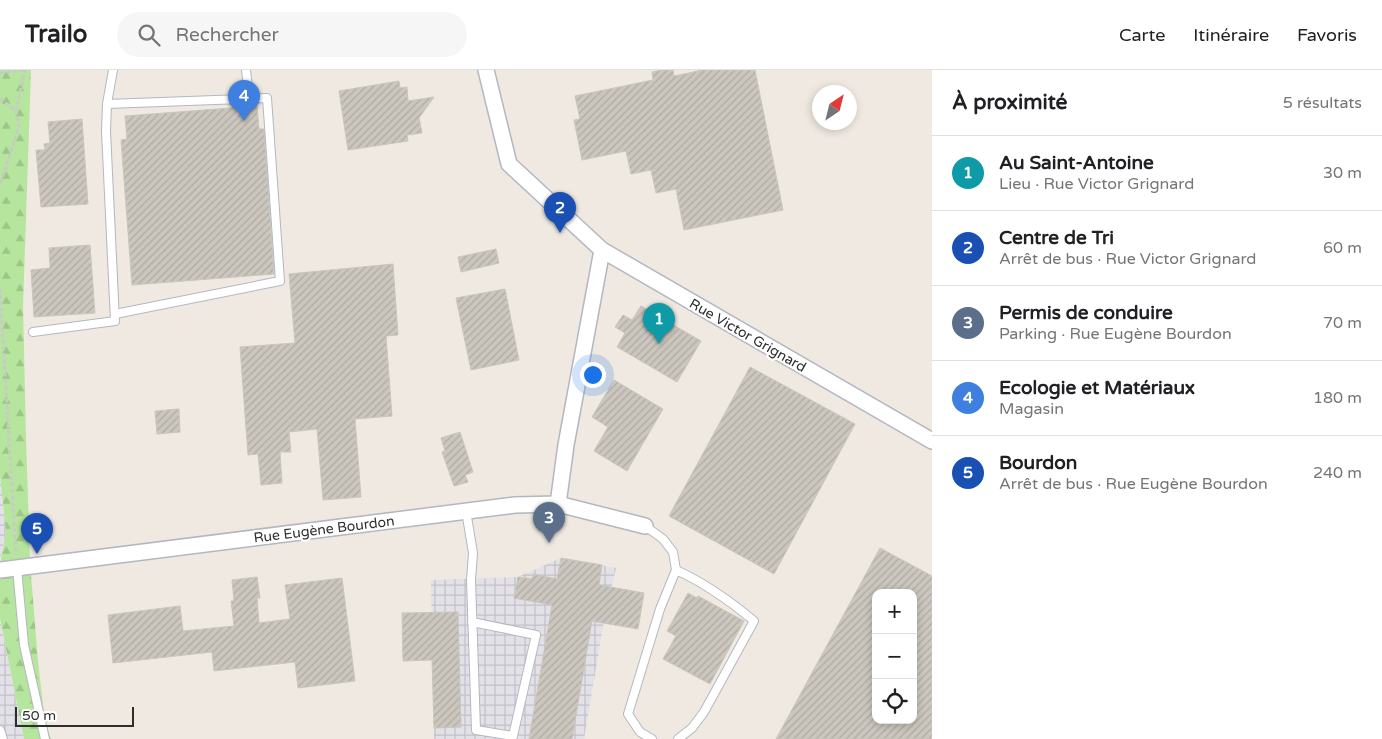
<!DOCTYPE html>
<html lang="fr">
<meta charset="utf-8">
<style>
body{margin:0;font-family:"Varela Round",sans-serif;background:#f6f6f6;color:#202124}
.controls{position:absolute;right:15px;bottom:15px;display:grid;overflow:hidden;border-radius:10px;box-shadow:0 2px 8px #0003}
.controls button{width:45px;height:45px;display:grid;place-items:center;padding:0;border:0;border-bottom:1px solid #e0e0e0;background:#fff;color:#202124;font:25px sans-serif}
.compass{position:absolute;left:812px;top:15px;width:45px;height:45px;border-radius:50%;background:#fff;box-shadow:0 2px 8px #0003;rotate:35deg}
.scale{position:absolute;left:15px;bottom:12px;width:119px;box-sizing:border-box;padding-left:5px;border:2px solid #2e2e2e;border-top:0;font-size:14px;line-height:18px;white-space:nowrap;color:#2e2e2e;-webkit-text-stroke:4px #fff;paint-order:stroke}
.you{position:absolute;left:592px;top:304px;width:18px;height:18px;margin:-12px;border:4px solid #fff;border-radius:50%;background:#1a73e8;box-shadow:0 0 0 8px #1a73e833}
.badge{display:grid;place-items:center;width:32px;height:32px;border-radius:50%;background:#4264fb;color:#fff;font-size:16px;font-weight:700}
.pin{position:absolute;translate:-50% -41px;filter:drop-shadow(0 1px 2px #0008)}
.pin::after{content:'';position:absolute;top:26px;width:18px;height:15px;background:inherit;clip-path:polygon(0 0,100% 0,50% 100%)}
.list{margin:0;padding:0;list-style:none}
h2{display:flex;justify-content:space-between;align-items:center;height:65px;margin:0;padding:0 20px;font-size:21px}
h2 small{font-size:16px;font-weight:400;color:#757577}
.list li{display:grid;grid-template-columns:32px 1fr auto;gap:15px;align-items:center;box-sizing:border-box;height:75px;padding:0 20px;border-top:1px solid #e0e0e0}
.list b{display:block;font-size:19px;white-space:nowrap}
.list p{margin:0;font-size:16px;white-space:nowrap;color:#757577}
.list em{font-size:16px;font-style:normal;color:#757577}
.icon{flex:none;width:28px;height:28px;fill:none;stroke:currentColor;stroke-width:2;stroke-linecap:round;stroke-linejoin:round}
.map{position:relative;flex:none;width:932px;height:669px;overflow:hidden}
header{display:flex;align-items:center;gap:30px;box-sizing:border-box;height:70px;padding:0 25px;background:#fff;border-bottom:1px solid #e0e0e0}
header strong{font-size:24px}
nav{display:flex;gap:28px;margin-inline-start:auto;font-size:18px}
.search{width:350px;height:45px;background:#f6f6f6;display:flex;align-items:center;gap:12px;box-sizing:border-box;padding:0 18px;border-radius:28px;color:#757577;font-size:19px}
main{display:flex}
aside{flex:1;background:#fff}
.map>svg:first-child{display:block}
.industrial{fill:url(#industrial-grid)}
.forest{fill:url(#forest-firs)}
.building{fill:url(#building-hatch);stroke:#cbc5ba;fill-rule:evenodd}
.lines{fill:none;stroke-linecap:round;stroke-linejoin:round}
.lane-casing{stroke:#b4b7c1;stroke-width:10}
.street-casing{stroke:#b4b7c1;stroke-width:18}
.path{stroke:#c9c9c9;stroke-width:3;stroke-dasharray:4 2.5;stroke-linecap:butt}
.lane{stroke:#fff;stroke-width:8}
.street{stroke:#fff;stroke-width:15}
.labels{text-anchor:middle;stroke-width:4.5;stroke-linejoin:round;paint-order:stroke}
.street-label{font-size:14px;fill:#2e2e2e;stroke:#fff}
</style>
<header>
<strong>Trailo</strong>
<div class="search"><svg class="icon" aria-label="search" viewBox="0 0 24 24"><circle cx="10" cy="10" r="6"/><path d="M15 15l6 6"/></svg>Rechercher</div>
<nav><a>Carte</a><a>Itinéraire</a><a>Favoris</a></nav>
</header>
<main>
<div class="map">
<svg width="932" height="669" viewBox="0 0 932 669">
<defs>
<pattern id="industrial-grid" width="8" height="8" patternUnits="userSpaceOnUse" patternTransform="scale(1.25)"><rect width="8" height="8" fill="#e3e1e8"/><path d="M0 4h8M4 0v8" fill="none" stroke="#c3c1c7"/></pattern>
<pattern id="forest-firs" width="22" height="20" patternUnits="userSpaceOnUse" patternTransform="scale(1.25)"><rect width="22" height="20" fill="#b6e59e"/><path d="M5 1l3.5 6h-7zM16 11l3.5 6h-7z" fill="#9dc588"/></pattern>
<pattern id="building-hatch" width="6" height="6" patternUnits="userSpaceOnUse" patternTransform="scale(1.25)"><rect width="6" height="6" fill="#cbc7bf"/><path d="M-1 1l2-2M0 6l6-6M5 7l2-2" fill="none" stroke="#afaba4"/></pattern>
</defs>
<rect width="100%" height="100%" fill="#efe9e1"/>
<path class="industrial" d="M 0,405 L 6,462 L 0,491 Z
M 561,488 L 616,498 L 605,545 L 584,669 L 434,669 L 431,510 L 518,507 Z
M 0,549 L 24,669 L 0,669 Z"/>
<path class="forest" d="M 0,0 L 31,0 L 23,237 L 26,368 L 30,492 L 38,592 L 45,651 L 51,669 L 24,669 L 0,548 L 0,495 L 6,462 L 0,405 Z"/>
<path class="building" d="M 662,0 L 673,0 L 674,6 L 703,0 L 755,0 L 783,140 L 684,160 L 676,119 L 656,123 L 651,100 L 631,104 L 626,81 L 582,90 L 574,50 L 580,49 L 575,26 L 653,10 L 652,2 Z
M 399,11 L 400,18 L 407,17 L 408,31 L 434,27 L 419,48 L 422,63 L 407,65 L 408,71 L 348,80 L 339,21 Z
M 257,36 L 259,59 L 264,59 L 274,204 L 132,215 L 121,70 L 127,69 L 125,46 Z
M 82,49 L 88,134 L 41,137 L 36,80 L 45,80 L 44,74 L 50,73 L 48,52 Z
M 90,175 L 95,243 L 34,247 L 31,200 L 50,198 L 49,178 Z
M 496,179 L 499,193 L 461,202 L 458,187 Z
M 393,194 L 398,265 L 386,266 L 392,346 L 355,349 L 361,427 L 323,430 L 317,359 L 289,362 L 291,382 L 280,382 L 282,413 L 261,415 L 258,384 L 248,385 L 240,277 L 295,273 L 289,204 Z
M 505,219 L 519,290 L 471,300 L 456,228 Z
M 641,236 L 701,271 L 677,312 L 617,277 L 625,263 L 615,257 L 623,245 L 632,250 Z
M 750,297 L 855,354 L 774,504 L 669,446 Z
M 614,310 L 663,339 L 627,401 L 594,381 L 608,357 L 592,347 Z
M 179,339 L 180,362 L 157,364 L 155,341 Z
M 460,362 L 473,402 L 465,405 L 468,412 L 454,416 L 442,382 L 445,381 L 441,368 Z
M 880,478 L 932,506 L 932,669 L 776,669 ZM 876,523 L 913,523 L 913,650 L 876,650 Z
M 561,488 L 602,495 L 599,515 L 644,523 L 638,559 L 592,551 L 572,669 L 529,669 L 552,535 L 514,528 L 518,507 L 532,509 L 533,504 L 557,509 Z
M 257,507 L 260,528 L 257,528 L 259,553 L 290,549 L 285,515 L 342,508 L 355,611 L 298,618 L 295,592 L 214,601 L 212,582 L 113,593 L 108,545 L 180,536 L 183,561 L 234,556 L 231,531 L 234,531 L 232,510 Z
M 688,523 L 697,528 L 698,526 L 744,551 L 710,614 L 663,589 L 676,566 L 667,561 Z
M 458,542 L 461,657 L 434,658 L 432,590 L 403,591 L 402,543 Z"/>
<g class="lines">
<g class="lane-casing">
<path id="lane" d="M 246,0 L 249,28
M 107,34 L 267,28 L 280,211 L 115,244
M 33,262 L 115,251 L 106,61 L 107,34 L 113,0
M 466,441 L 473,483 L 471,510 L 476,660 L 513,666 L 536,565 L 472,552
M 645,456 L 663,469 L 673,482 L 676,500 L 660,539 L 628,644 L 640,662 L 652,669
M 17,498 L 24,575 L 45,669
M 676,500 C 705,513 730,531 754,551 L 704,642 L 692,658 L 678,669
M 0,660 L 3,669"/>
</g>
<g class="street-casing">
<path id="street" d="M 486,0 L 509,94 L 602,180 L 932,371
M 558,434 L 566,375 L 602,180
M 0,500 L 515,435 L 558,434 L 645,456"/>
</g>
<path class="path" d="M 0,3 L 23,0
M 0,29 L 16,41 L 19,56 L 0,115
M 16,41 L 25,0
M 0,218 L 16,485"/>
<use href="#lane" class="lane"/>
<use href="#street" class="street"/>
</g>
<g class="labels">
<g class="street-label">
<text transform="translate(748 265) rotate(30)" y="5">Rue Victor Grignard</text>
<text transform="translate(324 459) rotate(-7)" y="5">Rue Eugène Bourdon</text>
</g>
</g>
</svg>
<div class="controls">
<button>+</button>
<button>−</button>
<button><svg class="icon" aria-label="locate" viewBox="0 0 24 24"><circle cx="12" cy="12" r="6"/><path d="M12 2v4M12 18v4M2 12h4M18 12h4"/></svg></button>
</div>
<svg class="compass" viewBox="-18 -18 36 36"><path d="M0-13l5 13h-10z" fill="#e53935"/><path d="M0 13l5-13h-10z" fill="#757577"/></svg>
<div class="scale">50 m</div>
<div class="you"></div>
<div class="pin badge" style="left:659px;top:274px;background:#0f9aa8">1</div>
<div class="pin badge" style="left:560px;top:163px;background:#1a4fb4">2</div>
<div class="pin badge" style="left:549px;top:473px;background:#5c6f8a">3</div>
<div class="pin badge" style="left:244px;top:51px;background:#3f7fe0">4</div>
<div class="pin badge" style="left:37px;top:484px;background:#1a4fb4">5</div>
</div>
<aside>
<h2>À proximité<small>5 résultats</small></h2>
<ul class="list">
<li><span class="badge" style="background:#0f9aa8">1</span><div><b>Au Saint-Antoine</b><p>Lieu · Rue Victor Grignard</p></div><em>30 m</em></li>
<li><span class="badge" style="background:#1a4fb4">2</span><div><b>Centre de Tri</b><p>Arrêt de bus · Rue Victor Grignard</p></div><em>60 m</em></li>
<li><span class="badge" style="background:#5c6f8a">3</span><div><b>Permis de conduire</b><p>Parking · Rue Eugène Bourdon</p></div><em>70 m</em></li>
<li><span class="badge" style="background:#3f7fe0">4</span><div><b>Ecologie et Matériaux</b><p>Magasin</p></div><em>180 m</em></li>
<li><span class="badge" style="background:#1a4fb4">5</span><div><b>Bourdon</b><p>Arrêt de bus · Rue Eugène Bourdon</p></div><em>240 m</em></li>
</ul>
</aside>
</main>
